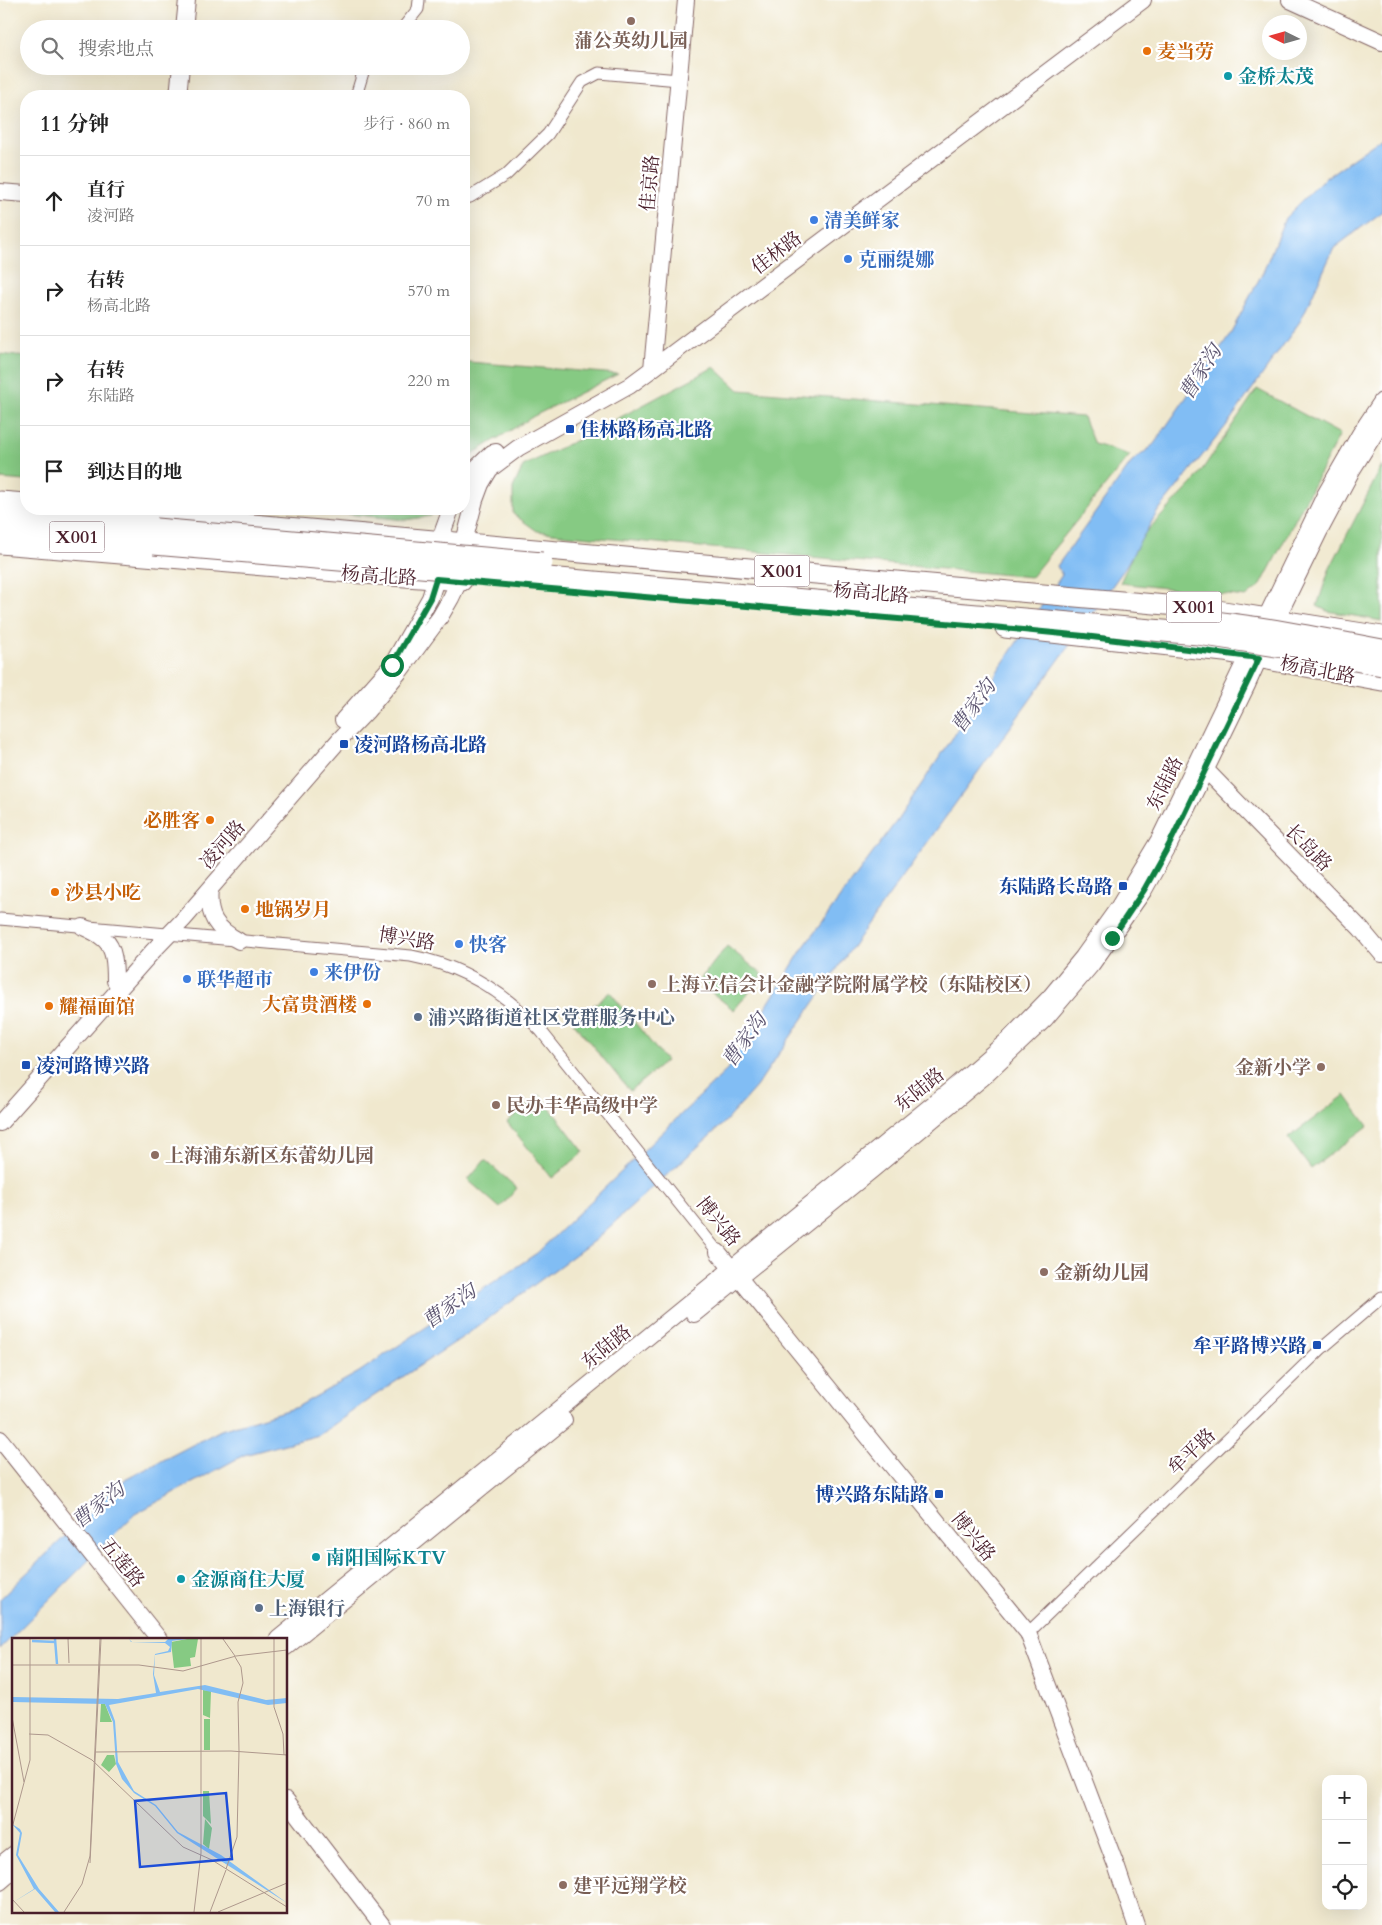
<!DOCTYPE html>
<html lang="zh">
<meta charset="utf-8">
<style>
body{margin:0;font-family:Cardo,"Noto Serif SC",serif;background:#f2f2f2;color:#222}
.controls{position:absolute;right:15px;bottom:15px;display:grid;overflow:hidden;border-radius:10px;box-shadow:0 5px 20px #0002}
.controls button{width:45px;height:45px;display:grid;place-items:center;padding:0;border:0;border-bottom:1px solid #e0e0e0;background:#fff;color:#222;font:25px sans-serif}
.compass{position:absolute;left:1262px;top:15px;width:45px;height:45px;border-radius:50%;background:#fff;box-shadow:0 5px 20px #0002;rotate:275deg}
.stop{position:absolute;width:15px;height:15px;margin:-11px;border:4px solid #0b8043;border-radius:50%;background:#fff}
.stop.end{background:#0b8043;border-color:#fff;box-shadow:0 1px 5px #0008}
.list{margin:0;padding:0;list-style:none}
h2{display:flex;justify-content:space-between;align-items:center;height:65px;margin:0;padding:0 20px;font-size:21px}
h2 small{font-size:16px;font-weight:400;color:#767676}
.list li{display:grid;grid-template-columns:32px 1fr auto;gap:15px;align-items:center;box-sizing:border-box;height:90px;padding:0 20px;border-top:1px solid #e0e0e0}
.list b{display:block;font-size:19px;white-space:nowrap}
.list p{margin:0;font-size:16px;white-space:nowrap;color:#767676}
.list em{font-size:16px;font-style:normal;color:#767676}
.icon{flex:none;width:28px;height:28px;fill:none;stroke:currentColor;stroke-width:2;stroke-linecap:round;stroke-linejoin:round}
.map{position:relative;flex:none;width:1382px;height:1925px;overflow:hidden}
.search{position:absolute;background:#fff;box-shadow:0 5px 20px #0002;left:20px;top:20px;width:450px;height:55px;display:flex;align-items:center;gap:12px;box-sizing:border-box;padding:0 18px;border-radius:28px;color:#767676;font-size:19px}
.panel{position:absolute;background:#fff;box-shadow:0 5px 20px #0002;left:20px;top:90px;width:450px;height:425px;border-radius:20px}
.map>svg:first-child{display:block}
.green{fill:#86ca83;stroke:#687457}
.water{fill:#81bdf4;stroke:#666e90}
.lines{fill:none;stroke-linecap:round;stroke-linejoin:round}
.street-casing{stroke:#846564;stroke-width:13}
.secondary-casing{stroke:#846564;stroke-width:18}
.primary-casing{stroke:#846564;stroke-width:21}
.highway-casing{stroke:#846564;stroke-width:23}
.street{stroke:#fff;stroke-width:11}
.secondary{stroke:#fff;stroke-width:16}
.primary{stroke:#fff;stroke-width:19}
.highway{stroke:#fff;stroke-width:21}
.highway-bridge-casing{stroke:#846564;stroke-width:23;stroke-linecap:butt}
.highway-bridge{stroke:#fff;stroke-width:21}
.route{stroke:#0b8043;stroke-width:6}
.education-dot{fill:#8d6e63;stroke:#fff;stroke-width:2}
.food-dot{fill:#e8710a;stroke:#fff;stroke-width:2}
.culture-dot{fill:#0f9aa8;stroke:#fff;stroke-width:2}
.shop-dot{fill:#3f7fe0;stroke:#fff;stroke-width:2}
.transit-dot{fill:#1a4fb4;stroke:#fff;stroke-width:2}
.service-dot{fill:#5c6f8a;stroke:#fff;stroke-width:2}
.labels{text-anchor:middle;stroke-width:4.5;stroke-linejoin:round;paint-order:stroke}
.shield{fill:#fff;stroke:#80626b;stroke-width:1}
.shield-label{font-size:18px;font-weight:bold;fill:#4a1f2b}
.education-label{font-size:19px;font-weight:bold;fill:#785e54;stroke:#fff;text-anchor:start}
.food-label{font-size:19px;font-weight:bold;fill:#c56008;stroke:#fff;text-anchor:start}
.culture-label{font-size:19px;font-weight:bold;fill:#0d838f;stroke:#fff;text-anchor:start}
.street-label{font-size:19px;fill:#4a1f2b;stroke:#fff}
.shop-label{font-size:19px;font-weight:bold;fill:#366cbe;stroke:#fff;text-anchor:start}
.transit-label{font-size:19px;font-weight:bold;fill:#164399;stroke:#fff;text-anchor:start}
.service-label{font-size:19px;font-weight:bold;fill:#4e5e75;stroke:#fff;text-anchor:start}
.water-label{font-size:20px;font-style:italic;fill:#5d5671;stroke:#fff}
.inset-river{fill:none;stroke:#81bdf4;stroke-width:2.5}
.inset-road{fill:none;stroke:#ae988d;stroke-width:1}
.view{fill:#1d4ed8;fill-opacity:0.15;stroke:#1d4ed8;stroke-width:2.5}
.inset-edge{fill:none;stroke:#4a1f2b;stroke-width:2.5}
</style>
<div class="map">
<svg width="1382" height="1925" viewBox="0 0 1382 1925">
<rect width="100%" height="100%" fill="#fff"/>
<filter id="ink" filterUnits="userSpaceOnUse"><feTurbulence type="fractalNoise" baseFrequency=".02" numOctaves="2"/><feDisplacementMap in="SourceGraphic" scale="10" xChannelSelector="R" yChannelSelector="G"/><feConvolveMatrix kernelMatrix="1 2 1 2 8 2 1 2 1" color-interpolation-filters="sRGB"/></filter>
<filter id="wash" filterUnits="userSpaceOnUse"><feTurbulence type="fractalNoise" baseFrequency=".0096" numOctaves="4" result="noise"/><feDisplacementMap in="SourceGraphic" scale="20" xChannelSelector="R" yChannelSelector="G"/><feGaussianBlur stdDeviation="1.12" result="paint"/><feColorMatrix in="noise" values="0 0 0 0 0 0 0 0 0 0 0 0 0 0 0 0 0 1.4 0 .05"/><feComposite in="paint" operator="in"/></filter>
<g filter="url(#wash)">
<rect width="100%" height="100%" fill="#f0e8ce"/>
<path class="green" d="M 0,354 L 26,357 L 26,481 L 0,479 Z
M 464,361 L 469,362 L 618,374 L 534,416 L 464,459 Z
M 714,367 L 739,390 L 1083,417 L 1094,444 L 1130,455 L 1031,577 L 569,535 L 537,531 L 513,514 L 513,488 L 523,466 L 587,435 Z
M 1257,389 L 1340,434 L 1261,585 L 1246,597 L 1120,583 L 1140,538 L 1193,483 Z
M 1382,466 L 1382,621 L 1327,611 L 1317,606 L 1329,570 Z
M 301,509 L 434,509 L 431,516 L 405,520 Z
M 727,946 L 763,975 L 734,1010 L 698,982 Z
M 610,992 L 666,1061 L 630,1091 L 573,1022 Z
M 540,1095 L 584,1152 L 552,1178 L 507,1122 Z
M 1345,1095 L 1368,1126 L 1311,1169 L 1288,1138 Z
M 485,1160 L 517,1188 L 500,1208 L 468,1180 Z"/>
<path class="water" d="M 1382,138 L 1382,212 L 1334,248 L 1301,320 L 1226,426 L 1158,511 L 1123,571 L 857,940 L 756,1087 L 723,1124 L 595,1240 L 466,1335 L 371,1398 L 319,1435 L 244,1455 L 135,1514 L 0,1649 L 0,1599 L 121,1482 L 221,1430 L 297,1407 L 359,1372 L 537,1253 L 726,1071 L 803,948 L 898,819 L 1062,575 L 1057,566 L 1131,463 L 1154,444 L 1230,334 L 1264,270 L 1285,218 L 1324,179 Z"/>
</g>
<g filter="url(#ink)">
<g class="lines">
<g class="street-casing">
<path id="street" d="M 402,29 L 418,9 L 419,0
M 356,96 L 365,66
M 464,198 L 470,197 L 506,175 L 548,134 L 582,82 L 599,73 L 679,80
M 0,919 L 411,956 C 463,966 505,992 541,1031 L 718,1252
M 1028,1633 L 1321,1349 L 1382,1297"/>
</g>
<g class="secondary-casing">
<path id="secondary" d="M 1290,0 L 1382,42
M 184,29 L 187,0
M 178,96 L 181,66
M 0,192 L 26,194
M 652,369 L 686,0
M 464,485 L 471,473 L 492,453 L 496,452
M 343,720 L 392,665 L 430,598 L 436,579 L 443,531 L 451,509
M 1206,770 L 1361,929 L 1382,954
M 210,889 C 207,916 216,929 239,941
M 83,927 C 90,930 98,934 104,939 C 115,948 115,967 115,981
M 0,1123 L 153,951 L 183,920 L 340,739 L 367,711 L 400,671 L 440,617 L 451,598 L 459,581 L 466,534 L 475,500 L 481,484 L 490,469 L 518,448 L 629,386 L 652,369 L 1143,0
M 718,1252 L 1028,1633 L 1117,1868 L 1136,1925
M 694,1314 L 872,1170 L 987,1074 L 1045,1019 L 1092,964 L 1144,890 L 1169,845 L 1247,685 L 1277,618 L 1319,532 L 1352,470 L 1382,422
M 0,1439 L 159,1639
M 278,1639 L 949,1091 L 1009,1039 L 1050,997 L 1083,957 L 1118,908 L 1159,840 L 1325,495 L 1360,434 L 1382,401
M 286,1647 L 564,1420
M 286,1800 L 382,1925
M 0,1865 L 14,1854
M 0,1882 L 14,1870"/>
</g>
<g class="primary-casing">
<path id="primary" d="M 0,501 L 26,503
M 85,509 L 1211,609 L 1382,636
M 0,544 L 349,573 L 462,581
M 1005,628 L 1224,652 L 1382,681"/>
</g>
<g class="highway-casing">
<path id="highway" d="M 0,514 L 156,529
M 0,530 L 154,544"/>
</g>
<use href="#street" class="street"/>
<use href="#secondary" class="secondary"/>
<use href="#primary" class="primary"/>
<use href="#highway" class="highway"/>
<g class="highway-bridge-casing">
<path id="highway-bridge" d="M 156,529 L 542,563
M 154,544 L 1198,634 L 1283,647 L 1382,665
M 1195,620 C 1258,626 1320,638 1382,650"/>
</g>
<use href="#highway-bridge" class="highway-bridge"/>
</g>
</g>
<g class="lines" filter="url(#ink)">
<path class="route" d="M 392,665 L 430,598 L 436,579 L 1003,628 L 1084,636 L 1259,658 L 1169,845 L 1144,890 L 1112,938"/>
</g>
<g class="education-dot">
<circle cx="631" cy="21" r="5"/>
<circle cx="652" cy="984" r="5"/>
<circle cx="1321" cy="1067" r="5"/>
<circle cx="496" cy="1105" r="5"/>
<circle cx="155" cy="1155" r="5"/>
<circle cx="1044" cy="1272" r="5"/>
<circle cx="563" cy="1885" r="5"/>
</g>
<g class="food-dot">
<circle cx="1147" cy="51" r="5"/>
<circle cx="210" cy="820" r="5"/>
<circle cx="55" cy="892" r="5"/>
<circle cx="245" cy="909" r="5"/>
<circle cx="367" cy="1004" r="5"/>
<circle cx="49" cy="1006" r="5"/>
</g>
<g class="culture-dot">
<circle cx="1228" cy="76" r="5"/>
<circle cx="316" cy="1557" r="5"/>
<circle cx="181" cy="1579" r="5"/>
</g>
<g class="shop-dot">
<circle cx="814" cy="220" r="5"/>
<circle cx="848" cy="259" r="5"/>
<circle cx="459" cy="944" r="5"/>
<circle cx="314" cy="972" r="5"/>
<circle cx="187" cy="979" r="5"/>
</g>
<g class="transit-dot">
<rect x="565" y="424" width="10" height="10" rx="2.5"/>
<rect x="339" y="739" width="10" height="10" rx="2.5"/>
<rect x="1118" y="881" width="10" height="10" rx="2.5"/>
<rect x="21" y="1060" width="10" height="10" rx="2.5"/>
<rect x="1312" y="1340" width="10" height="10" rx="2.5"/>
<rect x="934" y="1489" width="10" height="10" rx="2.5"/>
</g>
<g class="service-dot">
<circle cx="418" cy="1017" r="5"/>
<circle cx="259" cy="1608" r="5"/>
</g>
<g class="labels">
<g class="shield">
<rect x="49.5" y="521.5" width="55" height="31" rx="4"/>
<rect x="754.5" y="555.5" width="55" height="31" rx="4"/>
<rect x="1166.5" y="591.5" width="55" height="31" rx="4"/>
</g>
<g class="shield-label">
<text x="77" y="543">X001</text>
<text x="782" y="577">X001</text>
<text x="1194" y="613">X001</text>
</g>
<g class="education-label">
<text x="631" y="47" text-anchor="middle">蒲公英幼儿园</text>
<text x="662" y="991">上海立信会计金融学院附属学校（东陆校区）</text>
<text x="1311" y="1074" text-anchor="end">金新小学</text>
<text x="506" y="1112">民办丰华高级中学</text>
<text x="165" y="1162">上海浦东新区东蕾幼儿园</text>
<text x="1054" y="1279">金新幼儿园</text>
<text x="573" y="1892">建平远翔学校</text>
</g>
<g class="food-label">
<text x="1157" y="58">麦当劳</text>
<text x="200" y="827" text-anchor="end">必胜客</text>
<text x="65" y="899">沙县小吃</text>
<text x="255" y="916">地锅岁月</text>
<text x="357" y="1011" text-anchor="end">大富贵酒楼</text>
<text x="59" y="1013">耀福面馆</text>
</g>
<g class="culture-label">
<text x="1238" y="83">金桥太茂</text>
<text x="326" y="1564">南阳国际KTV</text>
<text x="191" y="1586">金源商住大厦</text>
</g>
<g class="street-label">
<text transform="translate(649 183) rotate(-85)" y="7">佳京路</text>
<text transform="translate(776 252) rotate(-37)" y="7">佳林路</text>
<text transform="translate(379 575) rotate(4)" y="7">杨高北路</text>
<text transform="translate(871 592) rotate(5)" y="7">杨高北路</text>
<text transform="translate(1318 669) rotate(11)" y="7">杨高北路</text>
<text transform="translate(1164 783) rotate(-64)" y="7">东陆路</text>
<text transform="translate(222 844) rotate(-49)" y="7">凌河路</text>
<text transform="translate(1309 847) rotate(45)" y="7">长岛路</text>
<text transform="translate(407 938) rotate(9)" y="7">博兴路</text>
<text transform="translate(919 1089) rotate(-39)" y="7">东陆路</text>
<text transform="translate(719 1221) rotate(51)" y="7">博兴路</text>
<text transform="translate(606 1346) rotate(-39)" y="7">东陆路</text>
<text transform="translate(1191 1451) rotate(-44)" y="7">牟平路</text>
<text transform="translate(974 1536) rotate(51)" y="7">博兴路</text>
<text transform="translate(123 1562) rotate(51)" y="7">五莲路</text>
</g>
<g class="shop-label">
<text x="824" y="227">清美鲜家</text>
<text x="858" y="266">克丽缇娜</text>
<text x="469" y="951">快客</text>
<text x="324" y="979">来伊份</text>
<text x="197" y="986">联华超市</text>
</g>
<g class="transit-label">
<text x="580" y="436">佳林路杨高北路</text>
<text x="354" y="751">凌河路杨高北路</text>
<text x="1113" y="893" text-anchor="end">东陆路长岛路</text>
<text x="36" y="1072">凌河路博兴路</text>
<text x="1307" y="1352" text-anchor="end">牟平路博兴路</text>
<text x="929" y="1501" text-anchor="end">博兴路东陆路</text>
</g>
<g class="service-label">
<text x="428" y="1024">浦兴路街道社区党群服务中心</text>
<text x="269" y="1615">上海银行</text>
</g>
<g class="water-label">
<text transform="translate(1200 372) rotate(-58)" y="7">曹家沟</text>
<text transform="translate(973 706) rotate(-54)" y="7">曹家沟</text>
<text transform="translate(744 1040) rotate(-54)" y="7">曹家沟</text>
<text transform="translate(449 1306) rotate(-36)" y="7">曹家沟</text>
<text transform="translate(98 1505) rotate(-38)" y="7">曹家沟</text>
</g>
</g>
<g transform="translate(12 1638)">
<rect width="275" height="275" fill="#f0e8ce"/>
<path d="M 175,1 L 186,1 L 183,19 L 178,20 L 179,28 L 162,30 L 159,4 ZM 191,52 L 199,53 L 198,80 L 191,77 ZM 89,66 L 93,66 L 100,84 L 88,84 ZM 192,81 L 198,81 L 198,112 L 192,112 ZM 95,117 L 102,117 L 104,126 L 97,134 L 89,127 ZM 191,153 L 197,153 L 199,186 L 191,178 ZM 193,181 L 200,190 L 197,211 L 191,206 Z" fill="#86ca83"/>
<path d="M 117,1 L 120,4 L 153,4 L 156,1 L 175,1 L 160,3 L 159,14 L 143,17 L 142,37 L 148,54 L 193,47 L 254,62 L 275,60 L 275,65 L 256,67 L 186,51 L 97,67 L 103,83 L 106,124 L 122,153 L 144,167 L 166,194 L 209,217 L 275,265 L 165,195 L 143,168 L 122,155 L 110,141 L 104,126 L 101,84 L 93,66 L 0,64 L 0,59 L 106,61 L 144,55 L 141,36 L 143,16 L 156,13 L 158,9 L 153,5 L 119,4 ZM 0,186 L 8,191 L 10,195 L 6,217 L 27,251 L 47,274 L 43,274 L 23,251 L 0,265 L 22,251 L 4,217 L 8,195 Z" fill="#81bdf4"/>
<path class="inset-river" d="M 43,1 L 45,26M 20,3 L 43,4"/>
<path class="inset-road" d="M 56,1 L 57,25M 211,1 L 223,18M 262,1 L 262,69 L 271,96 L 272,117M 223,19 L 229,29 L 231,45 L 226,64 L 227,113M 0,27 L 127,27 L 171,33 L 224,18 L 275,12M 0,79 L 12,144M 17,96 L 36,97 L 80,122 L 171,209 L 200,222 L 275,269M 84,114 L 219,113 L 275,117M 0,190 L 18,122 L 18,1M 78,225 L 89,1M 214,231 L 225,199 L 227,113M 0,261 L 12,274M 52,274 L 70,246 L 78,218 L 88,1M 182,274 L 189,215 L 189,1M 198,274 L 214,232M 206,274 L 275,245"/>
<path class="view" d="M 214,155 L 220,221 L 128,229 L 123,163 Z"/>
<rect width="275" height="275" class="inset-edge"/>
</g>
</svg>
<div class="controls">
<button>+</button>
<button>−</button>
<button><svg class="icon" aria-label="locate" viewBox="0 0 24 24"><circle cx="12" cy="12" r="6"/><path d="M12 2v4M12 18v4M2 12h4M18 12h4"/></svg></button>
</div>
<svg class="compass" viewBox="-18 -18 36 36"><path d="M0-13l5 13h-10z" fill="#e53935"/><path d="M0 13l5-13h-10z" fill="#767676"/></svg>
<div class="stop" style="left:392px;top:665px"></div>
<div class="stop end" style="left:1112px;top:938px"></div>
<div class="search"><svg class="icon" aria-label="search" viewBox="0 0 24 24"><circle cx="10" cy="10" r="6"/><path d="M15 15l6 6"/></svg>搜索地点</div>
<section class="panel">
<h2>11 分钟<small>步行 · 860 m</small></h2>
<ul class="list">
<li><svg class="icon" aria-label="ahead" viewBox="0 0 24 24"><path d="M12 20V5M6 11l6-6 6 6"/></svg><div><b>直行</b><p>凌河路</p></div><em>70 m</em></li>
<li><svg class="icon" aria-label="right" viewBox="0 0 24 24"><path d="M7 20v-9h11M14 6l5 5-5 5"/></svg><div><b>右转</b><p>杨高北路</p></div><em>570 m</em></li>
<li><svg class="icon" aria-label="right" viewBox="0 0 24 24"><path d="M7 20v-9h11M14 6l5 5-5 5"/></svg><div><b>右转</b><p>东陆路</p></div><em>220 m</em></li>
<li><svg class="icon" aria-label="arrive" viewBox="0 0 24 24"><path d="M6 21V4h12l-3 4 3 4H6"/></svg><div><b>到达目的地</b></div></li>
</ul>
</section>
</div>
